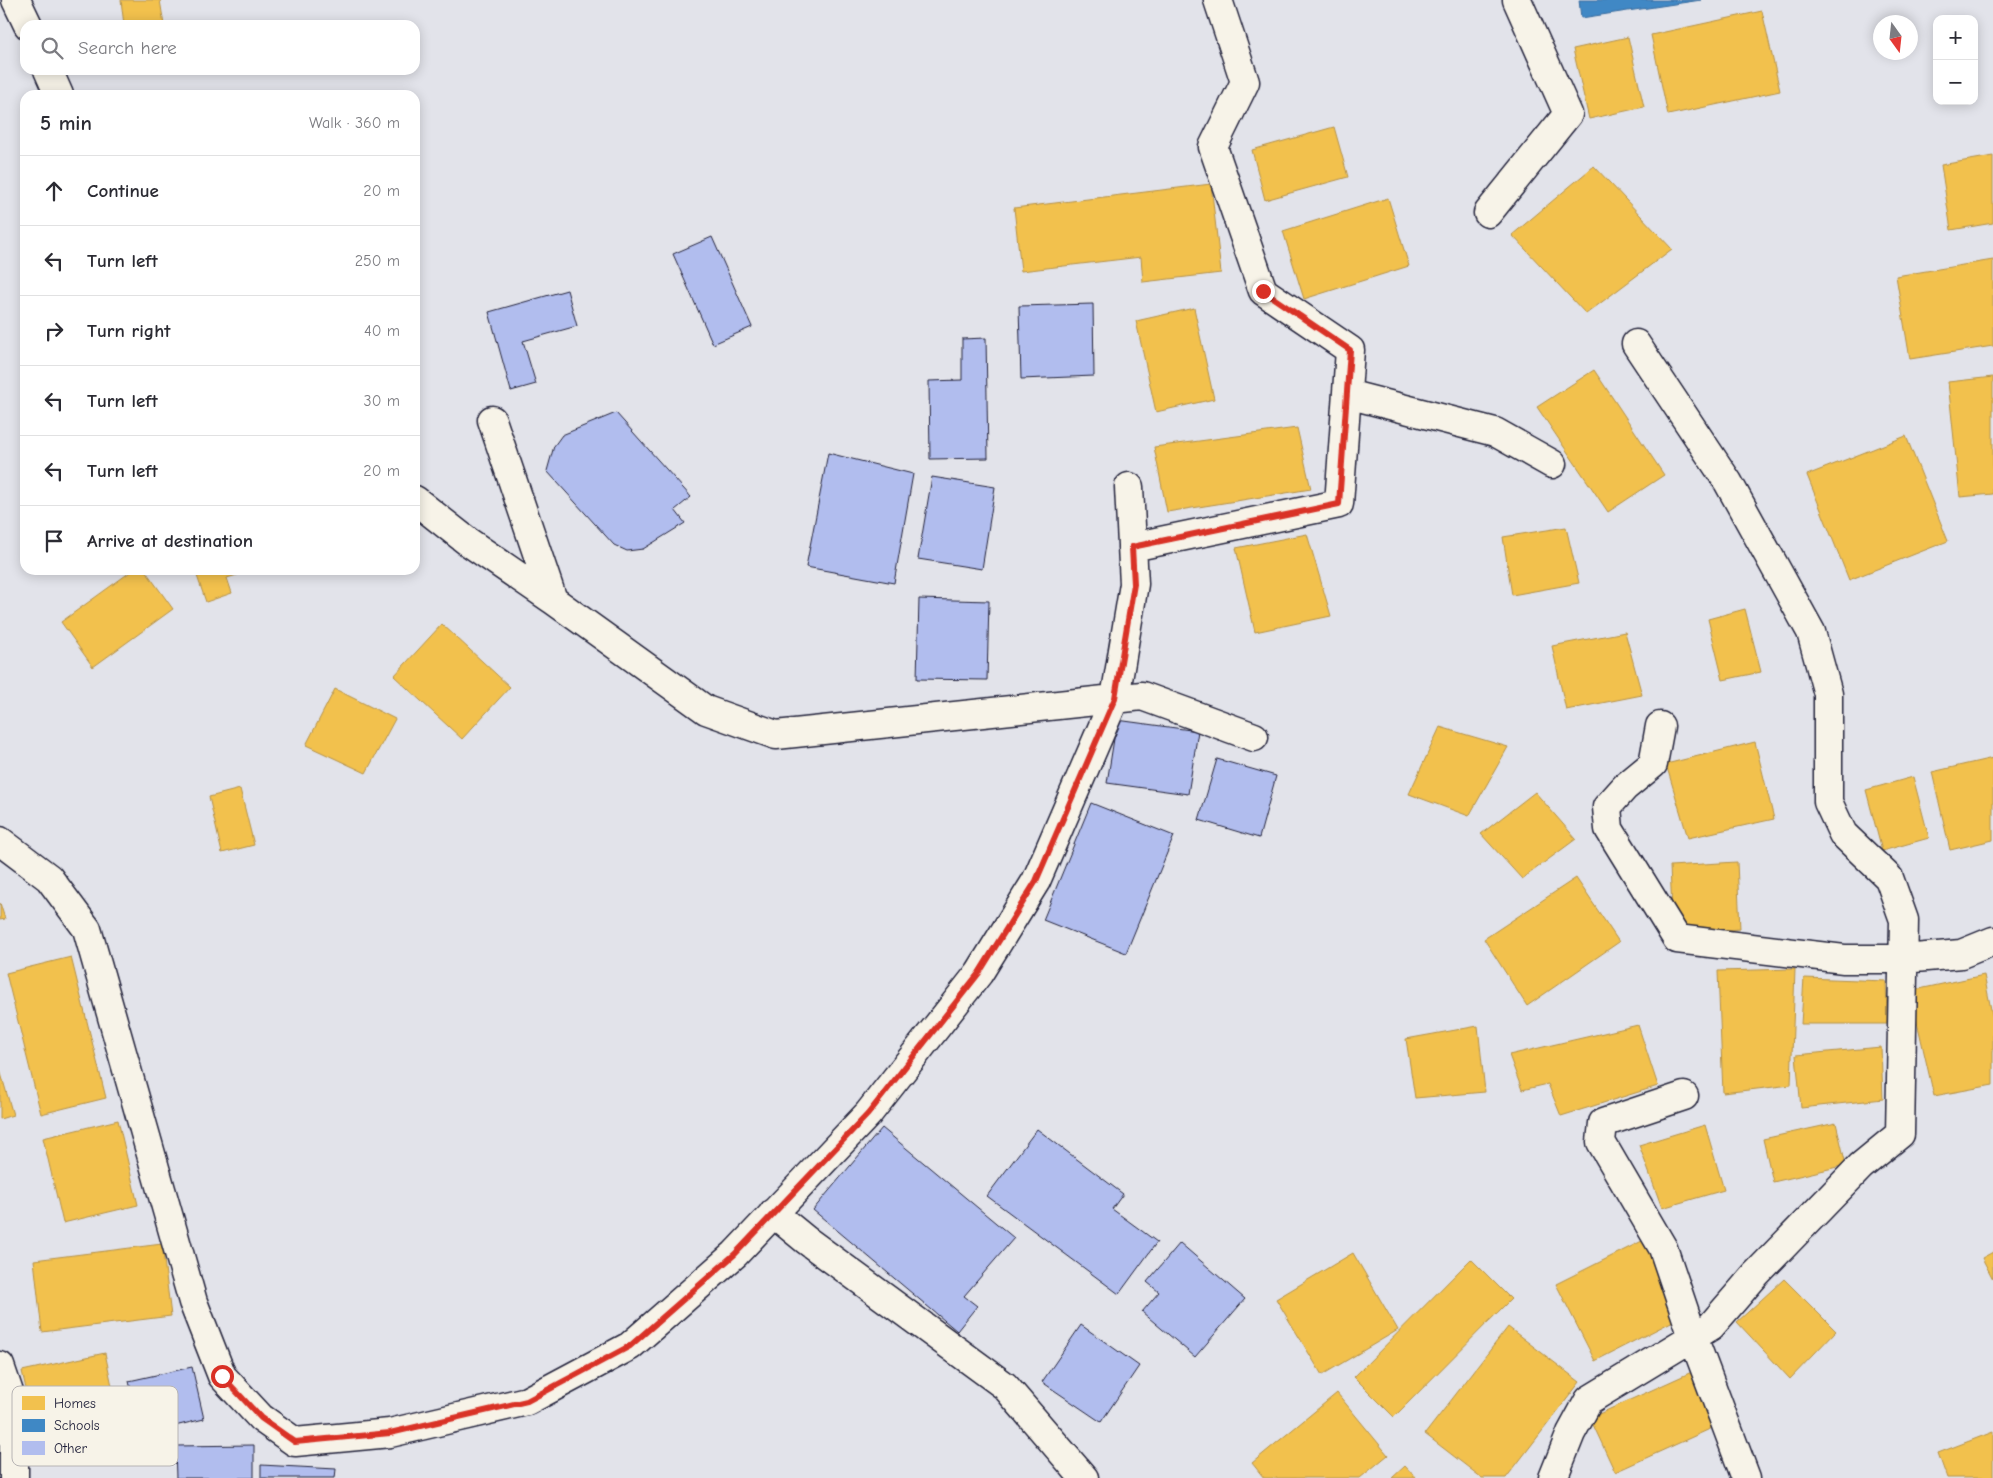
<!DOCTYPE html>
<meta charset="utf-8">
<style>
body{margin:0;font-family:"Comic Neue",sans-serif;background:#f2f2f3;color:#2b2b33}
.controls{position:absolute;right:15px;top:15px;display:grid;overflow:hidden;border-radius:10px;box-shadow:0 2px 12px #0003}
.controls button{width:45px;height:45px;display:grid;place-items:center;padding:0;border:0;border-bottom:1px solid #e1e1e2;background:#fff;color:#2b2b33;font:25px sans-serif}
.compass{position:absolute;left:1873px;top:15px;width:45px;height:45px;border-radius:50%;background:#fff;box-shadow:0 2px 12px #0003;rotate:165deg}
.stop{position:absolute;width:15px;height:15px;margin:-11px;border:4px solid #d93025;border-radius:50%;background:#fff}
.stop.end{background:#d93025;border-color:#fff;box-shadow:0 1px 5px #0008}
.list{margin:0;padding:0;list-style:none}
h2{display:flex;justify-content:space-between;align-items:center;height:65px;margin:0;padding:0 20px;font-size:21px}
h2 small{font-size:16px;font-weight:400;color:#7c7c81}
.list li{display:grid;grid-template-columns:32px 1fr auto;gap:15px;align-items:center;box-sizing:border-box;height:70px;padding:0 20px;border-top:1px solid #e1e1e2}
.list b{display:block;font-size:19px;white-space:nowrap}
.list em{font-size:16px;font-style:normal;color:#7c7c81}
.icon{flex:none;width:28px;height:28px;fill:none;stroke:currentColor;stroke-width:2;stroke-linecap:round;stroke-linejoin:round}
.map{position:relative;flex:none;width:1993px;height:1478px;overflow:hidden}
.search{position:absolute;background:#fff;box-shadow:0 2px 12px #0003;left:20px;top:20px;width:400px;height:55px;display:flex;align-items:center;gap:12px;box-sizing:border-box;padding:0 18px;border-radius:15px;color:#7c7c81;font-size:19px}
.panel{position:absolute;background:#fff;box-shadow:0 2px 12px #0003;left:20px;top:90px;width:400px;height:485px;border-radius:15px}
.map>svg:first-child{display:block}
.homes{fill:#f2c14e;stroke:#b49148}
.schools{fill:#3f88c5;stroke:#36699c}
.building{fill:#b1bdee;stroke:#22223b}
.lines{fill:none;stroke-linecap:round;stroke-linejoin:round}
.minor-casing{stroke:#22223b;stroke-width:31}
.minor{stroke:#f7f3e8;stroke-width:28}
.route{stroke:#d93025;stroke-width:6}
.key{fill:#f7f3e8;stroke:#b7b4b4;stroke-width:1}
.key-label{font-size:14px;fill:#22223b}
</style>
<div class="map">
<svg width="1993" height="1478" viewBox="0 0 1993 1478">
<rect width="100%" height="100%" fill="#e2e3ea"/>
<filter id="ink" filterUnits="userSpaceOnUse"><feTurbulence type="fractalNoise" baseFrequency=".02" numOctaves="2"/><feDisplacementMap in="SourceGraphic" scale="10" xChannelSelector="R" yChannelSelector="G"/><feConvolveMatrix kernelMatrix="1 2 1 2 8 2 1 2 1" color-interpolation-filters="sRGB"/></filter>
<g filter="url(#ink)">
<path class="homes" d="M 121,0 L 160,0 L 164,25 L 124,25 Z
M 1762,11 L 1780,91 L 1668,115 L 1651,35 Z
M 1628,37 L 1644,107 L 1589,119 L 1573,49 Z
M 1334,127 L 1348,177 L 1265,200 L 1252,150 Z
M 1993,156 L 1993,223 L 1951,230 L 1941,165 Z
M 1594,166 L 1672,249 L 1586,314 L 1512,235 Z
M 1211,184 L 1221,273 L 1143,282 L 1141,257 L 1021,271 L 1014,208 Z
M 1388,198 L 1409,266 L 1304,299 L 1283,231 Z
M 1993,260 L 1993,346 L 1910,359 L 1896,276 Z
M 1194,308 L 1214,399 L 1156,412 L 1136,321 Z
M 1594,370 L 1664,475 L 1608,512 L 1537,407 Z
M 1993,377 L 1993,494 L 1960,497 L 1948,382 Z
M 1297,428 L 1311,489 L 1167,512 L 1154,447 Z
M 1906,436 L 1948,541 L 1849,580 L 1807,475 Z
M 1566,527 L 1579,583 L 1512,595 L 1503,537 Z
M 1307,534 L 1331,616 L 1255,632 L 1236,548 Z
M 133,570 L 145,570 L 173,609 L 93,667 L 61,622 Z
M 195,570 L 253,570 L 227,578 L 232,593 L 206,602 Z
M 1745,609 L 1761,672 L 1723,680 L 1708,619 Z
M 442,624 L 510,687 L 462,739 L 394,676 Z
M 1625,632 L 1642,695 L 1566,710 L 1552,646 Z
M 335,689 L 395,719 L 366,773 L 306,745 Z
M 1440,727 L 1508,747 L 1469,816 L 1409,794 Z
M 1755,742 L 1774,819 L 1688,838 L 1666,764 Z
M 1993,758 L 1993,840 L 1950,850 L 1932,772 Z
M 1913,777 L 1929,838 L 1882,851 L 1866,790 Z
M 240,789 L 254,845 L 222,853 L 209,797 Z
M 1535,792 L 1576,839 L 1522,879 L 1481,834 Z
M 1737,862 L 1740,929 L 1673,933 L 1670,866 Z
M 1576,878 L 1619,942 L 1527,1006 L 1484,939 Z
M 0,903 L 5,919 L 0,920 Z
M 71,957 L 106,1098 L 41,1114 L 6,973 Z
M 1795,969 L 1791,1085 L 1723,1093 L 1718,971 Z
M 1984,975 L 1993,1019 L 1993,1085 L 1934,1096 L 1910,991 Z
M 1804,978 L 1886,981 L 1887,1024 L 1801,1024 Z
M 1638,1025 L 1658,1086 L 1561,1116 L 1548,1084 L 1522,1090 L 1509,1055 Z
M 1478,1026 L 1485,1092 L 1415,1098 L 1406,1039 Z
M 1881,1047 L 1883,1099 L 1801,1108 L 1796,1055 Z
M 0,1070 L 13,1115 L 0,1119 Z
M 118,1120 L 138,1205 L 63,1223 L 43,1138 Z
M 1836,1123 L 1846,1165 L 1773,1182 L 1763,1139 Z
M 1705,1125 L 1724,1190 L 1662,1208 L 1639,1145 Z
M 1644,1240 L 1683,1316 L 1595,1361 L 1556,1284 Z
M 162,1244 L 171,1316 L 42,1332 L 34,1260 Z
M 1993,1252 L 1993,1279 L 1982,1258 Z
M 1353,1253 L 1398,1330 L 1322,1375 L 1276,1299 Z
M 1471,1259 L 1511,1299 L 1394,1417 L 1354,1377 Z
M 1784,1279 L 1836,1331 L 1790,1379 L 1737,1322 Z
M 1508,1327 L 1580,1382 L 1506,1478 L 1482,1478 L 1425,1434 Z
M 105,1353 L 122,1433 L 40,1451 L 22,1371 Z
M 1696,1370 L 1721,1424 L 1615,1472 L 1590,1418 Z
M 1337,1393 L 1388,1455 L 1360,1478 L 1264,1478 L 1252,1463 Z
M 1993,1432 L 1993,1478 L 1947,1478 L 1938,1453 Z
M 1405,1466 L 1416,1478 L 1392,1478 Z"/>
<path class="schools" d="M 1579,0 L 1701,0 L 1581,18 Z"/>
<path class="building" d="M 712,237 L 752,327 L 713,344 L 673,254 Z
M 567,290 L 577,326 L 523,341 L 536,384 L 511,391 L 489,312 Z
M 1093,304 L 1094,376 L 1021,379 L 1019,306 Z
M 986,338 L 988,458 L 930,459 L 929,381 L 962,380 L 962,339 Z
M 616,413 L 691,497 L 675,510 L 685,523 L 643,549 L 627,551 L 614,545 L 547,471 L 554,446 L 562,435 Z
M 828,453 L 913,474 L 894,583 L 806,567 Z
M 932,477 L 995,487 L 982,569 L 918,559 Z
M 919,599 L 989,601 L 987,680 L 917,679 Z
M 1117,720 L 1198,731 L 1188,794 L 1107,783 Z
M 1217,759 L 1276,776 L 1259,838 L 1199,820 Z
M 1091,803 L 1174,836 L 1126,953 L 1043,920 Z
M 882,1128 L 1014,1238 L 964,1296 L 977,1306 L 957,1331 L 813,1210 Z
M 1037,1129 L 1123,1194 L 1112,1209 L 1157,1242 L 1119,1294 L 987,1196 Z
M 1180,1243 L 1245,1299 L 1195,1357 L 1142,1312 L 1159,1292 L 1147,1282 Z
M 1081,1325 L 1139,1366 L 1101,1422 L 1042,1382 Z
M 192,1367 L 204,1419 L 141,1434 L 129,1381 Z
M 254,1445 L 254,1478 L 176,1478 L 175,1446 Z
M 261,1465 L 336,1469 L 335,1478 L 261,1478 Z"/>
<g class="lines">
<g class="minor-casing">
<path id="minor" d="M 16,0 L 28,25
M 48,70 L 59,95
M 1488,213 L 1568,114 L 1517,0
M 1347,394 L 1495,432 L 1552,464
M 492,420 L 553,600 L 706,710 L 776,735 L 1142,696 L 1254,737
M 415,500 L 467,541 L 553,600
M 1132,547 L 1339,504 L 1350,350 L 1263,291 L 1213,147 L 1245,82 L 1218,0
M 1660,726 L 1653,764 L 1625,787 L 1607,807 L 1609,829 L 1677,939 L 1844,959 L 1903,959 L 1961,954 L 1993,941
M 0,841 L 49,878 L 87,929 L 193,1302 L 222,1376 L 261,1418 L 295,1442 L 390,1433 L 527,1401 L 630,1346 L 735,1254 L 868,1114 L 979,973 L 1036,881 L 1115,698 L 1134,584 L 1129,487
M 1684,1096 L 1603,1123 L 1601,1142 L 1663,1248 L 1693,1337 L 1746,1478
M 773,1213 L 806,1240 L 1005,1386 L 1084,1478
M 0,1366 L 14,1407 L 14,1478
M 1553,1478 L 1571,1433 L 1589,1400 L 1711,1326 L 1756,1274 L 1861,1166 L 1900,1134 L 1904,920 L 1889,878 L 1843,834 L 1828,802 L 1828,694 L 1811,632 L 1728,482 L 1636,344"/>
</g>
<use href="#minor" class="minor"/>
</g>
</g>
<g class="lines" filter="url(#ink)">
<path class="route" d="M 222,1376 L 261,1418 L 295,1442 L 390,1433 L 527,1401 L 630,1346 L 735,1254 L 868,1114 L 979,973 L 1036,881 L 1115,698 L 1134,584 L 1132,547 L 1339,504 L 1350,350 L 1263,291"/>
</g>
<rect x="12" y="1386" width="166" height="80" rx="8" class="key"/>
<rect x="22" y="1396" width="23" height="14" fill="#f2c14e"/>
<rect x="22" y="1419" width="23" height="13" fill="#3f88c5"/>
<rect x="22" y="1441" width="23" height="14" fill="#b1bdee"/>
<g class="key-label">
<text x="54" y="1408">Homes</text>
<text x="54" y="1430">Schools</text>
<text x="54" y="1453">Other</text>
</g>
</svg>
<div class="controls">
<button>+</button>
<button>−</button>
</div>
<svg class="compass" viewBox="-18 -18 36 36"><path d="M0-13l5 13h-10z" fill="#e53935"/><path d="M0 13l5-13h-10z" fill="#7c7c81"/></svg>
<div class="stop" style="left:222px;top:1376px"></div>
<div class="stop end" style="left:1263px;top:291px"></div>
<div class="search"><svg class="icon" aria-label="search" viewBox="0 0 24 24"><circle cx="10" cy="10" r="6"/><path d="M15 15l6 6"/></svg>Search here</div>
<section class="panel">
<h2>5 min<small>Walk · 360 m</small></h2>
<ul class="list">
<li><svg class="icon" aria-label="ahead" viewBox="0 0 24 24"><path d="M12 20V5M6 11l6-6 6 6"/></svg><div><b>Continue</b></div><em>20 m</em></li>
<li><svg class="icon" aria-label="left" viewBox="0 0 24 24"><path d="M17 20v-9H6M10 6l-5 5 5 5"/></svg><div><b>Turn left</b></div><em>250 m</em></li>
<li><svg class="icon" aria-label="right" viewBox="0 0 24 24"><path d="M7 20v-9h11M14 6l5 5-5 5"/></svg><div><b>Turn right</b></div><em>40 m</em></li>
<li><svg class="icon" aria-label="left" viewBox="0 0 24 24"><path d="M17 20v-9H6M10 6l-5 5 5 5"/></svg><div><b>Turn left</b></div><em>30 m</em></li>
<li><svg class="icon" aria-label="left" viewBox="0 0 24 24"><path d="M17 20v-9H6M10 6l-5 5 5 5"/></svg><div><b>Turn left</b></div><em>20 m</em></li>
<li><svg class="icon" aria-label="arrive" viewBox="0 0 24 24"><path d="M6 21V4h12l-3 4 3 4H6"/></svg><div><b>Arrive at destination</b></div></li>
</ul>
</section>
</div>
